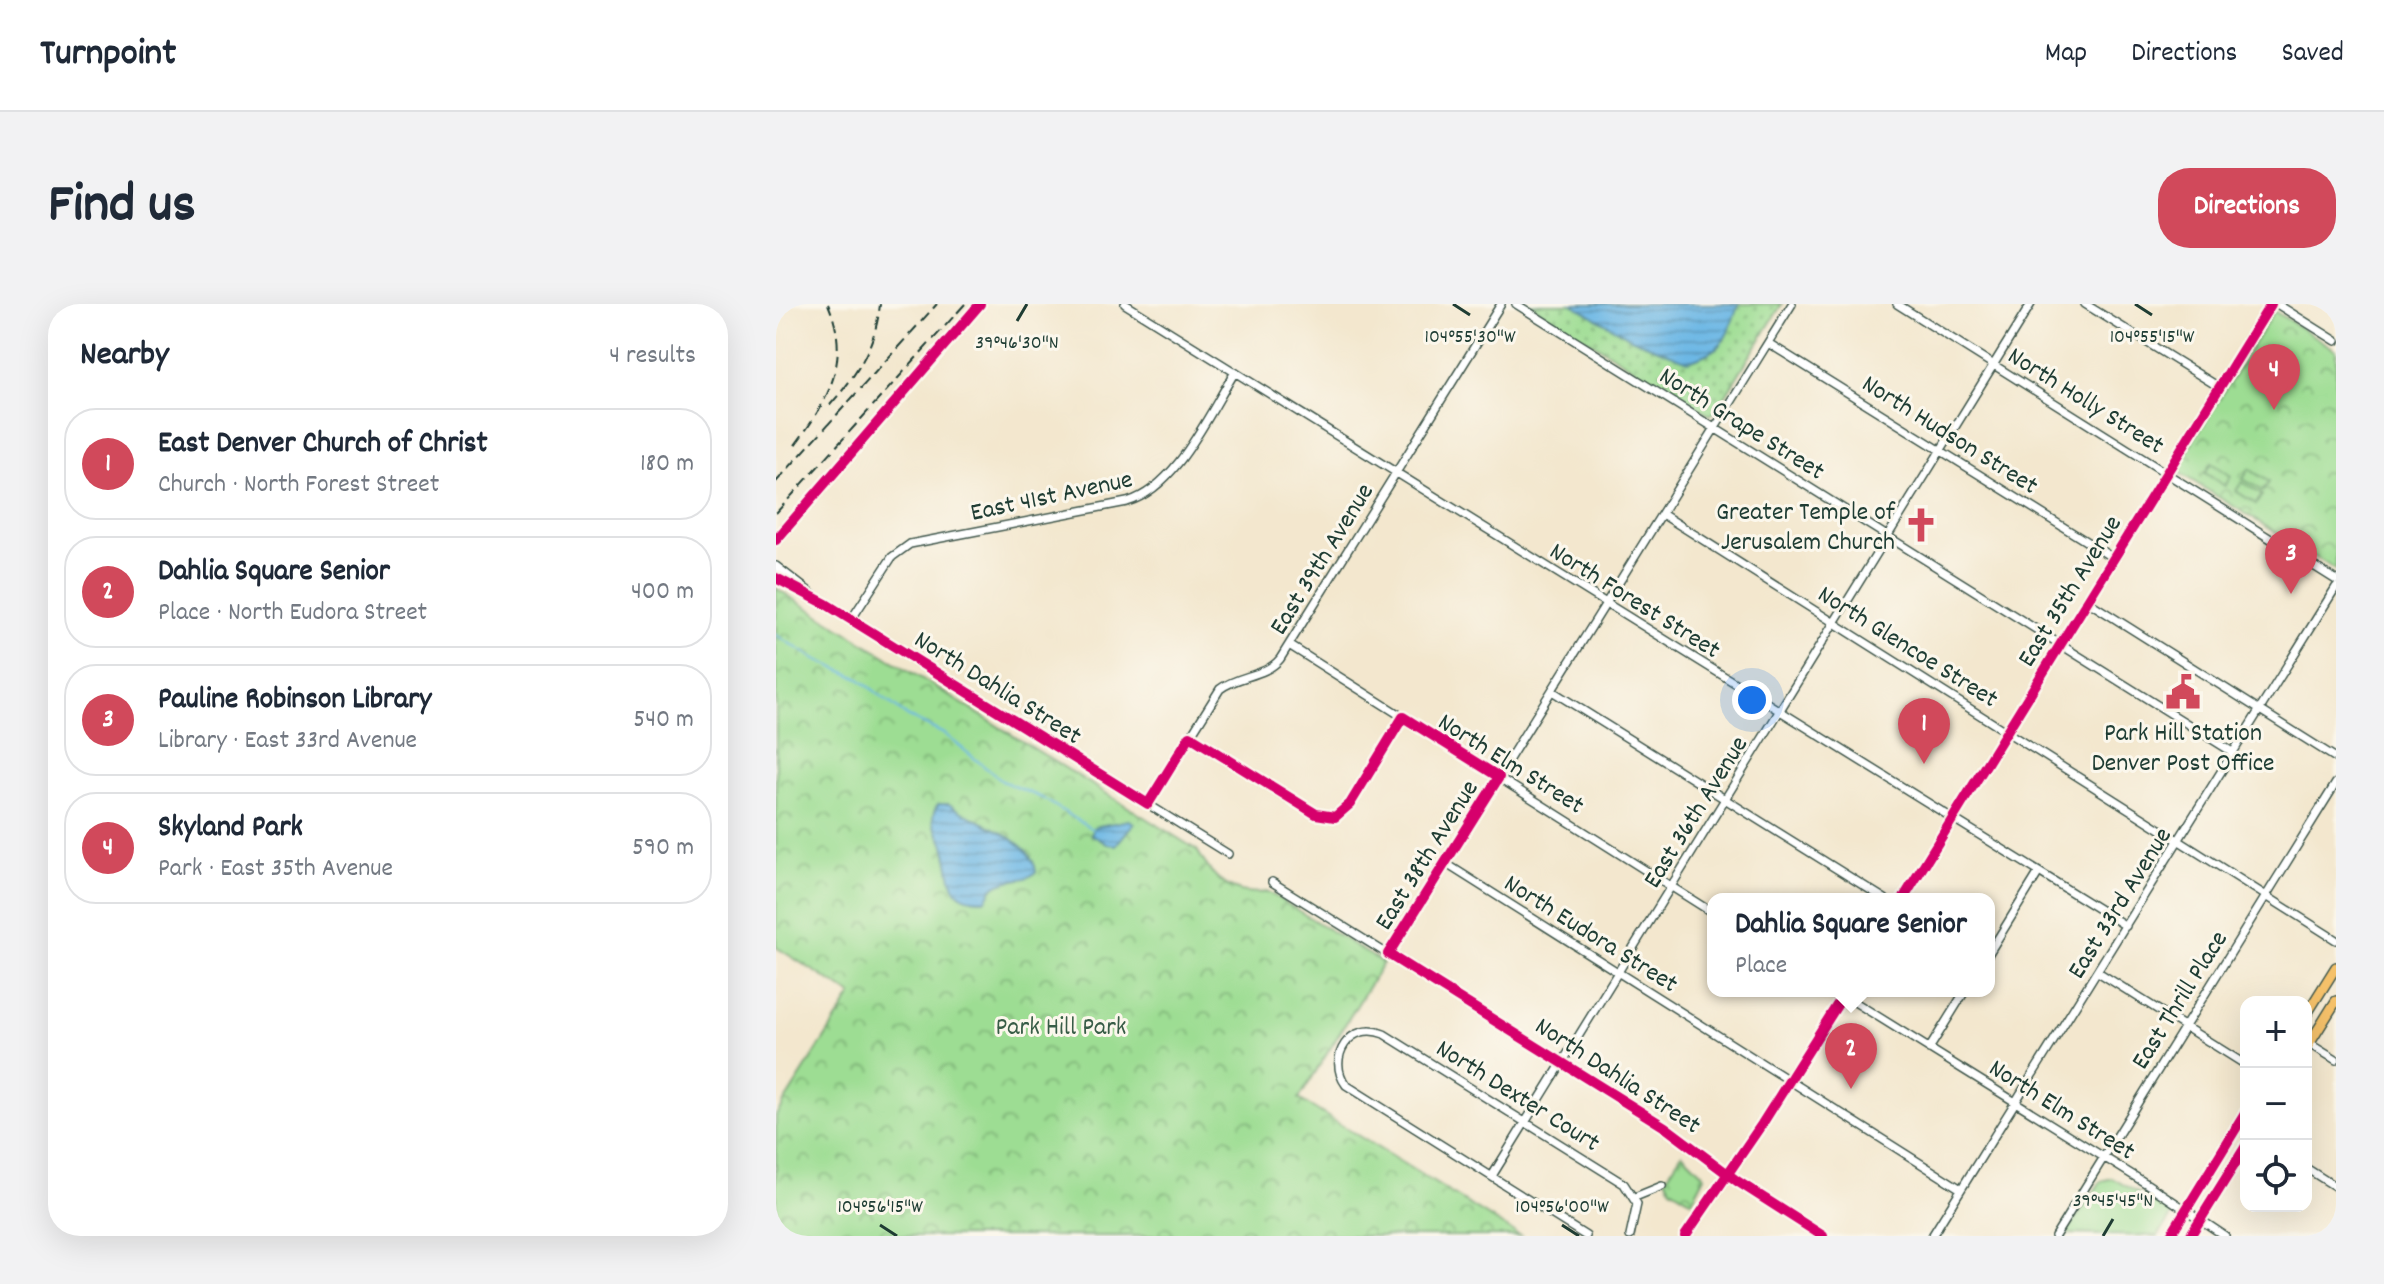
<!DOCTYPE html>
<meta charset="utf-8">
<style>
body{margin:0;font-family:Dekko,sans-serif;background:#f2f2f3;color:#1f2937}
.controls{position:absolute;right:24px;bottom:24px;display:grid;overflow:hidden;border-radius:16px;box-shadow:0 8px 32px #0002}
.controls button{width:72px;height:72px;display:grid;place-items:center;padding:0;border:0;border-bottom:2px solid #e0e1e3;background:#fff;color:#1f2937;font:40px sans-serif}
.you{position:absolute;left:976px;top:396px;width:28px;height:28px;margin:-20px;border:6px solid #fff;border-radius:50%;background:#1a73e8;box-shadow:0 0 0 12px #1a73e833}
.badge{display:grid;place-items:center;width:52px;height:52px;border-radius:50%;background:#d1495b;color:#fff;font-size:26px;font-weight:700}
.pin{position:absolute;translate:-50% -66px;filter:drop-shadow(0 2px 4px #0008)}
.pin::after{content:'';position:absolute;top:42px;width:28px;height:24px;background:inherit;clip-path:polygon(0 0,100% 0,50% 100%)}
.popup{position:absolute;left:931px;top:589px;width:288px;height:104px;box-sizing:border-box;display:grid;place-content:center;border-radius:16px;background:#fff;filter:drop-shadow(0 2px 6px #0005);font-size:26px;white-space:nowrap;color:#747a83}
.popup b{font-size:30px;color:#1f2937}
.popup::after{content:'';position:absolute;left:50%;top:100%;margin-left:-16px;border:16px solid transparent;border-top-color:#fff}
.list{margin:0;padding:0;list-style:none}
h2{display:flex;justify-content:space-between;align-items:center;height:104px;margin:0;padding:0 32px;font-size:34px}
h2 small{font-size:26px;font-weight:400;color:#747a83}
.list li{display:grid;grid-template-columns:52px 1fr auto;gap:24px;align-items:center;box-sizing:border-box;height:112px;margin:0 16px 16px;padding:0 16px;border:2px solid #e0e1e3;border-radius:32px}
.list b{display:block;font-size:30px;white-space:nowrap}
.list p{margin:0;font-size:26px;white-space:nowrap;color:#747a83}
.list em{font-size:26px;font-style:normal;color:#747a83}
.icon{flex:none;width:44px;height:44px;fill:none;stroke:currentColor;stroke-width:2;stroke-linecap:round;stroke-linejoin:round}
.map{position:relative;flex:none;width:1560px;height:932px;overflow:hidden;border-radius:32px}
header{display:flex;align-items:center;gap:48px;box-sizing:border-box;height:112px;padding:0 40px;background:#fff;border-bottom:2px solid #e0e1e3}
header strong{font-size:38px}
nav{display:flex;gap:44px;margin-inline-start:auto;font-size:28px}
.intro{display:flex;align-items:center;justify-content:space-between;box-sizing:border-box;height:192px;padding:0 48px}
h1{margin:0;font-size:56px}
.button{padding:20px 36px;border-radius:32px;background:#d1495b;color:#fff;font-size:28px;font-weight:700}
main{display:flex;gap:48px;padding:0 48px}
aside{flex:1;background:#fff;border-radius:32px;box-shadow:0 8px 32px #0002}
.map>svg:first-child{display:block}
.grass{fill:url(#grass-dots);stroke:#5e8d64;stroke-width:2}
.park{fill:url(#park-crowns);stroke:#5e8d64;stroke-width:2}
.garden{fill:#9ddd93;stroke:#5e8d64;stroke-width:2}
.water{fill:url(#water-rules);stroke:#467a8c;stroke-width:2}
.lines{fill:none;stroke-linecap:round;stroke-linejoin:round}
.stream{stroke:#6cb7e5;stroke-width:2}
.minor-casing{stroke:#3f564b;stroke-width:10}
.major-casing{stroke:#3f564b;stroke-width:12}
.minor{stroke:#fff;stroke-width:7}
.major{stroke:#f5c16b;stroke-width:9}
.rail{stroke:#1f3d34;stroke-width:2;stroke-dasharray:12 6;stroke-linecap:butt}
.cycleway-casing{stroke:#fbf7ec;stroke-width:15}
.cycleway{stroke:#d6006c;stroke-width:10}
.ticks{fill:none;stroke:#1f3d34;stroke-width:3}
.labels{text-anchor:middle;stroke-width:6;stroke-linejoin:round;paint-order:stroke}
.street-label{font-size:26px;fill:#1f3d34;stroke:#fbf7ec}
.poi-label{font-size:26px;fill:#1f3d34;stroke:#fbf7ec;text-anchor:end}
.park-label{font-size:26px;fill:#385d47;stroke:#fbf7ec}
.ticks-label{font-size:20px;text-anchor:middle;fill:#1f3d34;stroke:#fbf7ec;stroke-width:6;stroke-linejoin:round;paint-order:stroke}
</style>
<header>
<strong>Turnpoint</strong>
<nav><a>Map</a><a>Directions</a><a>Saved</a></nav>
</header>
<div class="intro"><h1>Find us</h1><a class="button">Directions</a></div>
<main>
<aside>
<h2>Nearby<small>4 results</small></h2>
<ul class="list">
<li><span class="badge">1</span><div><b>East Denver Church of Christ</b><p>Church · North Forest Street</p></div><em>180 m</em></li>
<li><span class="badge">2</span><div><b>Dahlia Square Senior</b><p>Place · North Eudora Street</p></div><em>400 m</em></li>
<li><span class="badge">3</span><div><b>Pauline Robinson Library</b><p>Library · East 33rd Avenue</p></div><em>540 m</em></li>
<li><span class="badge">4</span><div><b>Skyland Park</b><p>Park · East 35th Avenue</p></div><em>590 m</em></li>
</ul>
</aside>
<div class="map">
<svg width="1560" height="932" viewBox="0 0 1560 932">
<defs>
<pattern id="grass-dots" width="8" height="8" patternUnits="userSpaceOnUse" patternTransform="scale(2)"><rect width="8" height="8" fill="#9ddd93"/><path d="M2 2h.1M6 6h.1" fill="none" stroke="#7fb479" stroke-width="1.8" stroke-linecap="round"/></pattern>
<pattern id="park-crowns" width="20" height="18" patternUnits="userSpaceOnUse" patternTransform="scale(2)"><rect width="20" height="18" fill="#9ddd93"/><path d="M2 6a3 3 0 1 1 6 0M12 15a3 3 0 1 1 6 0" fill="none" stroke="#7fb479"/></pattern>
<pattern id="water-rules" width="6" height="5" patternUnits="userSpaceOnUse" patternTransform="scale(2)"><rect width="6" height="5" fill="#6cb7e5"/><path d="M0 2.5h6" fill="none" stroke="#5896ba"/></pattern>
</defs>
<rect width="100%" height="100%" fill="#fbf7ec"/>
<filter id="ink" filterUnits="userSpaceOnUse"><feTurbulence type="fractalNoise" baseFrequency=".0125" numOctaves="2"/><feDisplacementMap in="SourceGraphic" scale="16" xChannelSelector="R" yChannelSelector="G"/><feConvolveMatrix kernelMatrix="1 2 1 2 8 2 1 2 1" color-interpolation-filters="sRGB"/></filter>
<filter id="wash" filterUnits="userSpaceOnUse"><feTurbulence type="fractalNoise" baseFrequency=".006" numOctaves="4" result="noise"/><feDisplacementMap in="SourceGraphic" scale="32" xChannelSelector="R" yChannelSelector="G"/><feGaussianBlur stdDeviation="1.8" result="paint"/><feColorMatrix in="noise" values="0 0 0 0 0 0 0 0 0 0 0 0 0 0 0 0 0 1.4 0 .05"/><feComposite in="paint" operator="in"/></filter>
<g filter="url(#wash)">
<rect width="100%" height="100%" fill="#f3e7ce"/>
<path class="grass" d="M 753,0 L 1006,0 L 940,107 L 934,111 Z"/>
<path class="park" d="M 1498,7 L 1560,46 L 1560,266 L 1399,166 Z
M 0,284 L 421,546 C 437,576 456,593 492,588 L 607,659 L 523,795 L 744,932 L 0,932 L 0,811 L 76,691 L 0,643 Z
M 906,849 L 929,872 L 916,897 L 895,884 L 890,874 Z"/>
<path class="garden" d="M 1435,159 L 1455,172 L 1449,182 L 1429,169 Z
M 1473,165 L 1493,178 L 1487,187 L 1467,175 Z
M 1466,178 L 1486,191 L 1480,200 L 1460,187 Z
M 1336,874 L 1397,909 L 1382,932 L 1290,930 L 1325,877 Z"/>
<path class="water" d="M 796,0 L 963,0 C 949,35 951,45 912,57 L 857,35 Z
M 163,500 L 173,500 C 199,519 256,533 260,568 C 249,579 234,573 221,581 C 213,585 215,591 209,596 C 169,597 177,571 169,545 C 165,528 148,517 163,500 Z
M 353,516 L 358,519 L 340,541 L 331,540 L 315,530 L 318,523 Z"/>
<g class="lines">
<path class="stream" d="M 0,331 L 37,354 L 82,374 L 131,412 L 170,431 L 226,477 L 266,494 L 316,525"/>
</g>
</g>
<g filter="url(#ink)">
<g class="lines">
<g class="minor-casing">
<path id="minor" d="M 349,0 L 1350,622
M 740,0 L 1458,449
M 1121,0 L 1560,276
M 1309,0 L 1443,83
M 1501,0 L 1560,37
M 992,39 L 1337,254
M 886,210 L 1560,636
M 0,236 L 204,0
M 0,262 L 39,292
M 0,274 L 50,300 L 452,550
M 1311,297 L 1560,454
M 75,316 L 116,253 L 134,240 L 351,198 C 401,183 432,111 459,68
M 513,341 L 937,609
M 776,387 L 1109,595
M 414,432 L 540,510 C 555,517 565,512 574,500 L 627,413
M 372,500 L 444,385 C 462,371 489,373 504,355 L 725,0
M 669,559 L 1185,885
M 496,578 L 889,823 L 961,877 L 1047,932
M 1127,595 L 1495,0
M 1213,649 L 1263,568
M 612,650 L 1016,0
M 1322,668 L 1470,761
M 1061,687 L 1371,880 L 1449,932
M 1534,740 L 1560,756
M 1153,745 L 1189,687
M 1530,864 L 1560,883
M 716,872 L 1255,0
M 859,893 L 886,882
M 810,932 L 570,781 C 550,754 574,716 608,730 L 848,880 L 861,900 L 854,932
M 909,932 L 986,820 L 1070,687
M 1156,932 L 1560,283
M 1279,932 L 1560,479"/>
</g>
<g class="major-casing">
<path id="major" d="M 1530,711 L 1560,663
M 1530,745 L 1560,697
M 1394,932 L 1470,808
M 1414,932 L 1470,842"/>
</g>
<use href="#minor" class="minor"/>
<use href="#major" class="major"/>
<path class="rail" d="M 54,101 C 81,71 100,41 104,0
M 19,141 C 52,97 76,56 52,0
M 0,178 L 161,0
M 0,209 L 189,0"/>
<g class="cycleway-casing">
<path id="cycleway" d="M 0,236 L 204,0
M 0,274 L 50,300 L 372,500 L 414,432 L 540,510 L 559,513 L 574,500 L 627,413 L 723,473 L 612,650 L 889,823 L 961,877 L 1047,932
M 1127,595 L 1495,0
M 909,932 L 986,820 L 1070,687
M 1394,932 L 1470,808
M 1414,932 L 1470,842"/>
</g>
<use href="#cycleway" class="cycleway"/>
</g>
</g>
<path class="ticks" d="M 677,0 L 694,11M 1359,0 L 1376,11M 241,17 L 251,0M 104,921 L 121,932M 786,921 L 803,932M 1327,932 L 1337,915"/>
<defs>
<g id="church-bare" transform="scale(2.76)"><path d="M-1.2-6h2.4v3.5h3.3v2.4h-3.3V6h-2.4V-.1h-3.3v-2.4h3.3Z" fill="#d1495b" stroke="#fbf7ec" stroke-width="2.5" paint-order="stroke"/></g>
<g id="civic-bare" transform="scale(2.76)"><path d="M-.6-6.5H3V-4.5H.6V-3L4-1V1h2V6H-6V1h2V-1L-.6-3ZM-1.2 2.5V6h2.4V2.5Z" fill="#d1495b" stroke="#fbf7ec" stroke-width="2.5" paint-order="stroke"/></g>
</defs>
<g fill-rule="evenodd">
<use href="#church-bare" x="1145" y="221"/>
<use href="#civic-bare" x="1407" y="388"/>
</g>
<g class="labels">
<g class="street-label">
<text transform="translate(1311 95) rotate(32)" y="9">North Holly Street</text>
<text transform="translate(967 118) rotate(32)" y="9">North Grape Street</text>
<text transform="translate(1175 129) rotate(32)" y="9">North Hudson Street</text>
<text transform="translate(275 190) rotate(-12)" y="9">East 41st Avenue</text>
<text transform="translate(544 254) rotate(-58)" y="9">East 39th Avenue</text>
<text transform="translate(1292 286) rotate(-58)" y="9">East 35th Avenue</text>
<text transform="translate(860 295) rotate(32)" y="9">North Forest Street</text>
<text transform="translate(1133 341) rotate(32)" y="9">North Glencoe Street</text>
<text transform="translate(223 382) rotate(32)" y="9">North Dahlia Street</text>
<text transform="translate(736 458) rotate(32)" y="9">North Elm Street</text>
<text transform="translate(918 507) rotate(-58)" y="9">East 36th Avenue</text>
<text transform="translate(649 550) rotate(-58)" y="9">East 38th Avenue</text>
<text transform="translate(1342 598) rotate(-58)" y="9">East 33rd Avenue</text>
<text transform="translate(816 628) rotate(32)" y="9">North Eudora Street</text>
<text transform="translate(1402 695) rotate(-58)" y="9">East Thrill Place</text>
<text transform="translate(843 770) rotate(33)" y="9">North Dahlia Street</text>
<text transform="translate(743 790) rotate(32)" y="9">North Dexter Court</text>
<text transform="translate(1287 804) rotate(32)" y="9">North Elm Street</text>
</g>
<g class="poi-label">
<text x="1119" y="215">Greater Temple of<tspan x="1119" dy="30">Jerusalem Church</tspan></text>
<text x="1407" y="436" text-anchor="middle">Park Hill Station<tspan x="1407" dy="30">Denver Post Office</tspan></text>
</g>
<g class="park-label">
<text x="285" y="730">Park Hill Park</text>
</g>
</g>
<g class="ticks-label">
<text x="694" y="38">104°55'30"W</text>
<text x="1376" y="38">104°55'15"W</text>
<text x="241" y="44">39°46'30"N</text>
<text x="1337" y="902">39°45'45"N</text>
<text x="104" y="908">104°56'15"W</text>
<text x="786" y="908">104°56'00"W</text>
</g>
</svg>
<div class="controls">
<button>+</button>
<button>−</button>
<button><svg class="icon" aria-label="locate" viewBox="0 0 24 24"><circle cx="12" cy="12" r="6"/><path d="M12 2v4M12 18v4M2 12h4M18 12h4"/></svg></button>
</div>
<div class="you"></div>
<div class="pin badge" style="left:1148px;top:460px">1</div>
<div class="pin badge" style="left:1075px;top:785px">2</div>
<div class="popup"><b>Dahlia Square Senior</b>Place</div>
<div class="pin badge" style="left:1515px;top:290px">3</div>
<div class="pin badge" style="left:1498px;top:106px">4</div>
</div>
</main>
